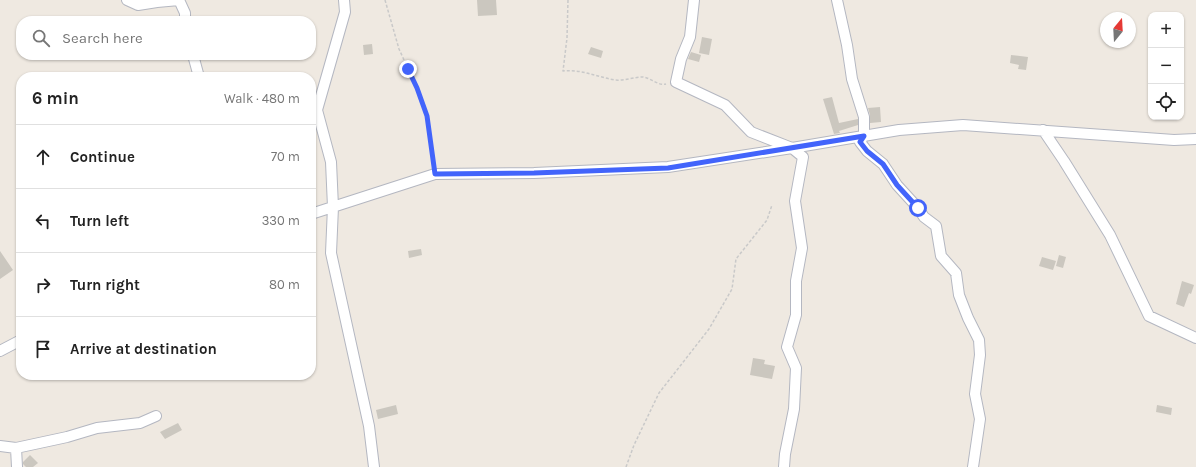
<!DOCTYPE html>
<meta charset="utf-8">
<style>
body{margin:0;font-family:Karla,sans-serif;background:#f6f6f6;color:#222}
.controls{position:absolute;right:12px;top:12px;display:grid;overflow:hidden;border-radius:8px;box-shadow:0 1px 3px #0004}
.controls button{width:36px;height:36px;display:grid;place-items:center;padding:0;border:0;border-bottom:1px solid #e0e0e0;background:#fff;color:#222;font:20px sans-serif}
.compass{position:absolute;left:1100px;top:12px;width:36px;height:36px;border-radius:50%;background:#fff;box-shadow:0 1px 3px #0004;rotate:18deg}
.stop{position:absolute;width:12px;height:12px;margin:-9px;border:3px solid #4264fb;border-radius:50%;background:#fff}
.stop.end{background:#4264fb;border-color:#fff;box-shadow:0 1px 4px #0008}
.list{margin:0;padding:0;list-style:none}
h2{display:flex;justify-content:space-between;align-items:center;height:52px;margin:0;padding:0 16px;font-size:17px}
h2 small{font-size:13px;font-weight:400;color:#767676}
.list li{display:grid;grid-template-columns:26px 1fr auto;gap:12px;align-items:center;box-sizing:border-box;height:64px;padding:0 16px;border-top:1px solid #e0e0e0}
.list b{display:block;font-size:15px;white-space:nowrap}
.list em{font-size:13px;font-style:normal;color:#767676}
.icon{flex:none;width:22px;height:22px;fill:none;stroke:currentColor;stroke-width:2;stroke-linecap:round;stroke-linejoin:round}
.map{position:relative;flex:none;width:1196px;height:467px;overflow:hidden}
.search{position:absolute;background:#fff;box-shadow:0 1px 3px #0004;left:16px;top:16px;width:300px;height:44px;display:flex;align-items:center;gap:10px;box-sizing:border-box;padding:0 14px;border-radius:16px;color:#767676;font-size:15px}
.panel{position:absolute;background:#fff;box-shadow:0 1px 3px #0004;left:16px;top:72px;width:300px;height:308px;border-radius:16px}
.map>svg:first-child{display:block}
.building{fill:#cbc7bf}
.lines{fill:none;stroke-linecap:round;stroke-linejoin:round}
.minor-casing{stroke:#b4b7c1;stroke-width:12}
.path{stroke:#c9c9c9;stroke-width:1.5;stroke-dasharray:3 2;stroke-linecap:butt}
.minor{stroke:#fff;stroke-width:10}
.route{stroke:#4264fb;stroke-width:5}
</style>
<div class="map">
<svg width="1196" height="467" viewBox="0 0 1196 467">
<rect width="100%" height="100%" fill="#efe9e1"/>
<path class="building" d="M 477,0 L 496,0 L 497,15 L 478,16 Z
M 702,37 L 712,39 L 709,55 L 699,53 Z
M 372,44 L 373,54 L 364,55 L 363,45 Z
M 591,47 L 603,51 L 601,58 L 588,54 Z
M 691,52 L 701,55 L 699,62 L 688,59 Z
M 1011,55 L 1028,57 L 1026,70 L 1018,69 L 1019,65 L 1010,63 Z
M 832,97 L 839,123 L 858,119 L 858,125 L 839,131 L 840,133 L 834,134 L 823,99 Z
M 880,107 L 881,122 L 870,123 L 870,115 L 868,108 Z
M 421,249 L 422,255 L 409,258 L 408,251 Z
M 0,251 L 13,270 L 0,279 Z
M 1059,255 L 1066,257 L 1063,268 L 1056,266 Z
M 1042,257 L 1056,261 L 1053,270 L 1039,266 Z
M 1182,281 L 1194,285 L 1191,294 L 1189,293 L 1184,307 L 1176,304 Z
M 753,358 L 765,360 L 764,364 L 775,366 L 772,379 L 750,375 Z
M 396,405 L 398,414 L 378,419 L 376,410 Z
M 1157,405 L 1172,408 L 1171,415 L 1156,412 Z
M 178,423 L 182,430 L 165,439 L 160,432 Z
M 30,455 L 38,463 L 33,467 L 26,467 L 23,464 L 23,462 Z"/>
<g class="lines">
<g class="minor-casing">
<path id="minor" d="M 127,0 L 138,5 L 157,2 L 179,0
M 179,0 L 185,13 L 185,21
M 344,0 L 345,12 L 317,110 L 331,162 L 333,207 L 331,253 L 369,426 L 374,467
M 694,0 L 690,37 L 681,59 L 676,82 L 725,105 L 751,132 L 792,148 L 803,157 L 795,201 L 802,248 L 796,281 L 796,315 L 787,347 L 796,368 L 794,409 L 785,454 L 784,467
M 837,0 L 847,45 L 852,79 L 864,117 L 864,136 L 860,142 L 867,151 L 883,164 L 897,185 L 918,208 L 924,217 L 936,226 L 941,256 L 956,273 L 959,295 L 968,318 L 979,340 L 980,355 L 975,394 L 980,419 L 973,467
M 193,55 L 199,77
M 1043,130 L 1064,161 L 1110,235 L 1149,316 L 1196,338
M 311,214 L 435,174 L 534,173 L 668,167 L 792,148 L 899,130 L 963,125 L 1174,140 L 1196,139
M 0,351 L 21,340
M 0,446 L 16,448 L 17,467
M 16,448 L 67,437 L 97,428 L 140,423 L 156,416"/>
</g>
<path class="path" d="M 385,0 L 399,49 L 417,88 L 427,116 L 434,164
M 568,0 L 567,38 L 563,71 C 582,69 597,77 615,80 C 624,81 634,77 643,77 C 651,78 658,86 666,84
M 626,467 L 634,445 L 659,393 L 709,329 L 732,289 L 736,259 L 767,220 L 772,205"/>
<use href="#minor" class="minor"/>
</g>
<g class="lines">
<path class="route" d="M 408,69 L 417,88 L 427,116 L 435,174 L 534,173 L 668,168 L 864,136 L 860,142 L 867,151 L 883,164 L 897,185 L 918,208"/>
</g>
</svg>
<div class="controls">
<button>+</button>
<button>−</button>
<button><svg class="icon" aria-label="locate" viewBox="0 0 24 24"><circle cx="12" cy="12" r="6"/><path d="M12 2v4M12 18v4M2 12h4M18 12h4"/></svg></button>
</div>
<svg class="compass" viewBox="-18 -18 36 36"><path d="M0-13l5 13h-10z" fill="#e53935"/><path d="M0 13l5-13h-10z" fill="#767676"/></svg>
<div class="stop" style="left:918px;top:208px"></div>
<div class="stop end" style="left:408px;top:69px"></div>
<div class="search"><svg class="icon" aria-label="search" viewBox="0 0 24 24"><circle cx="10" cy="10" r="6"/><path d="M15 15l6 6"/></svg>Search here</div>
<section class="panel">
<h2>6 min<small>Walk · 480 m</small></h2>
<ul class="list">
<li><svg class="icon" aria-label="ahead" viewBox="0 0 24 24"><path d="M12 20V5M6 11l6-6 6 6"/></svg><div><b>Continue</b></div><em>70 m</em></li>
<li><svg class="icon" aria-label="left" viewBox="0 0 24 24"><path d="M17 20v-9H6M10 6l-5 5 5 5"/></svg><div><b>Turn left</b></div><em>330 m</em></li>
<li><svg class="icon" aria-label="right" viewBox="0 0 24 24"><path d="M7 20v-9h11M14 6l5 5-5 5"/></svg><div><b>Turn right</b></div><em>80 m</em></li>
<li><svg class="icon" aria-label="arrive" viewBox="0 0 24 24"><path d="M6 21V4h12l-3 4 3 4H6"/></svg><div><b>Arrive at destination</b></div></li>
</ul>
</section>
</div>
